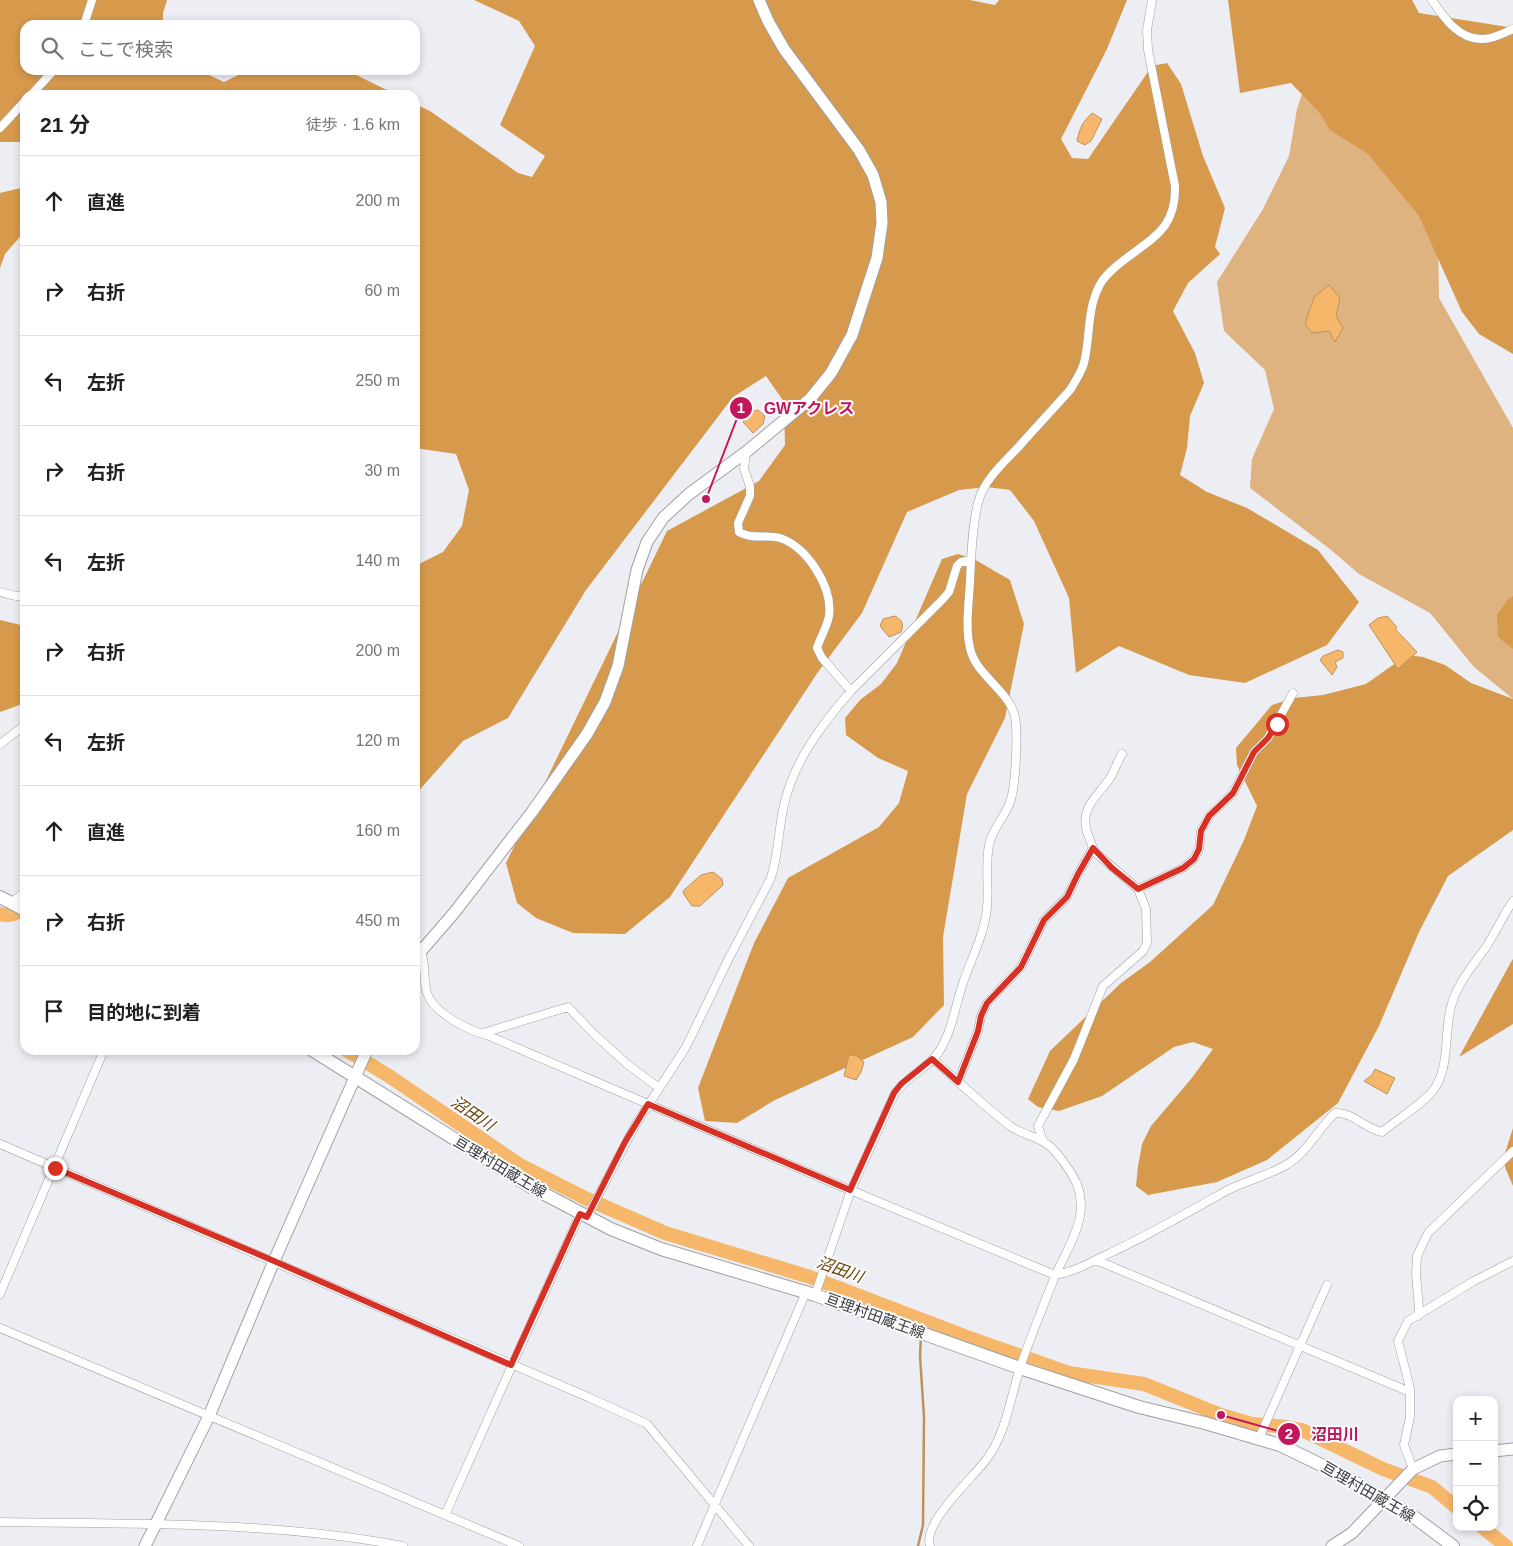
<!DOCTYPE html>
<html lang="ja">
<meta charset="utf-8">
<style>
body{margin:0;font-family:Helvetica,"Noto Sans JP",sans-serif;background:#f6f6f6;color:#202124}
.controls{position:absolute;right:15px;bottom:15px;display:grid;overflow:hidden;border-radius:10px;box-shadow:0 2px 8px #0003}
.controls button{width:45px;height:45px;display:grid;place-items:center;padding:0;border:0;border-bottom:1px solid #e0e0e0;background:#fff;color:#202124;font:25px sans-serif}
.stop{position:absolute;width:15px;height:15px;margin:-11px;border:4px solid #d93025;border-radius:50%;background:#fff}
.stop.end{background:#d93025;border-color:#fff;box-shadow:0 1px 5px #0008}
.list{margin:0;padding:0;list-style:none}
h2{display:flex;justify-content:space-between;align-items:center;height:65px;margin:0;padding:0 20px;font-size:21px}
h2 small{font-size:16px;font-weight:400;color:#757577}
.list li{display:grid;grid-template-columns:32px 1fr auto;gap:15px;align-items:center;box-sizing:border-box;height:90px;padding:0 20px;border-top:1px solid #e0e0e0}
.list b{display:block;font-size:19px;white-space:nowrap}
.list em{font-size:16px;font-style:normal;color:#757577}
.icon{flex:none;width:28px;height:28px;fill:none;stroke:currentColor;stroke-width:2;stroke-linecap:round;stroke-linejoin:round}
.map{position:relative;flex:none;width:1513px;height:1546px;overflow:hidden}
.search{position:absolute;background:#fff;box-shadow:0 2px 8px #0003;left:20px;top:20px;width:400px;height:55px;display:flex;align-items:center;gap:12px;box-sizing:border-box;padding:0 18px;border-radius:15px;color:#757577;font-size:19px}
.panel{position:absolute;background:#fff;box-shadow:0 2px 8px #0003;left:20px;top:90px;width:400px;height:965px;border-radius:15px}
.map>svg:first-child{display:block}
.green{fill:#deb380}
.forest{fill:#d79a4d}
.water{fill:#f6b76b;stroke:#be925d}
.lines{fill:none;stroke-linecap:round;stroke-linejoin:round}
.stream{stroke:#be925d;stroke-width:2.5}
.river{stroke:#f6b76b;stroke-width:14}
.street-casing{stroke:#9ea0a4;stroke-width:9}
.secondary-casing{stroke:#9ea0a4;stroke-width:13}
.primary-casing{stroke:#9ea0a4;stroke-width:14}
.street{stroke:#fff;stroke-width:8}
.secondary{stroke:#fff;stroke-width:11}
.primary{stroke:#fff;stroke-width:12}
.route{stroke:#d93025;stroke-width:6}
.labels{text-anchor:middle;stroke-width:4;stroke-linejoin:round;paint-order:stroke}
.street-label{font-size:15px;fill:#3b3c3d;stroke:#fafbfe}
.water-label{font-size:16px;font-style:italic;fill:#6a4201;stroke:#fafbfe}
.leader{fill:none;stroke:#c2185b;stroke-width:2}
.callout-dot{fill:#c2185b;stroke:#fafbfe;stroke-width:2}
.mark-label{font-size:15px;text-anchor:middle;font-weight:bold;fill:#fff}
.callout-label{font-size:16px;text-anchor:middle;font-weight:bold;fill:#c2185b;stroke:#fafbfe;stroke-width:4;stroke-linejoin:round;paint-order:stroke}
</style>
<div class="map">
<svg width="1513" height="1546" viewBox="0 0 1513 1546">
<rect width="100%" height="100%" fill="#eceef3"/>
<path class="green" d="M 1311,67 L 1437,164 L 1439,298 L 1513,428 L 1513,699 L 1474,667 L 1430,613 L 1359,574 L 1331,550 L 1250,488 L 1252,459 L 1274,409 L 1265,370 L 1224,331 L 1217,282 L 1263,209 L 1289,156 L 1297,109 Z"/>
<path class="forest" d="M 0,0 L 167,0 L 163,13 L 163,25 L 25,25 L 25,70 L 198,70 L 224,82 L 249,70 L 346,70 L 397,95 L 25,95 L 25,142 L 0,142 Z
M 474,0 L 970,0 L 995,5 L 999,0 L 1127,0 L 1107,49 L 1061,139 L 1072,158 L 1088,159 L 1152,66 L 1167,63 L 1181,84 L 1203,156 L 1225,208 L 1215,247 L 1220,254 L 1188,283 L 1173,311 L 1195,353 L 1204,383 L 1190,416 L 1187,448 L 1180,475 L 1207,492 L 1247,508 L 1318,550 L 1359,602 L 1327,645 L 1245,683 L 1189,675 L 1119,646 L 1076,673 L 1069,598 L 1034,521 L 1010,490 L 987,487 L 959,490 L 907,512 L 862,613 L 818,672 L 670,897 L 625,934 L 573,933 L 536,918 L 517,903 L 506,863 L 667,531 L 759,481 L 785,445 L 784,402 L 766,376 L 733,397 L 586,590 L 508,718 L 463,741 L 415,795 L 415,566 L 443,552 L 462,526 L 469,490 L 456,454 L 415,448 L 415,104 L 430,111 L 518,173 L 532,177 L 545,156 L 500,125 L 535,46 L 519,21 Z
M 1228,0 L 1412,0 L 1419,13 L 1508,27 L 1513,26 L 1513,354 L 1479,334 L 1462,312 L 1419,216 L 1368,154 L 1330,130 L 1319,112 L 1291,83 L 1240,93 Z
M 25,187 L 25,231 L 5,254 L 0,268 L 0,193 Z
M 958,554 L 974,559 L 1010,580 L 1024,624 L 1005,718 L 967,794 L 943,937 L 944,1005 L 913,1037 L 775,1100 L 737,1123 L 705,1121 L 698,1088 L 754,943 L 788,878 L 879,827 L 899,803 L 908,771 L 878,758 L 846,735 L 845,718 L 860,700 L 881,684 L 897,663 L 942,559 Z
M 1513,596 L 1513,649 L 1498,637 L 1497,615 L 1508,599 Z
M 0,620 L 25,626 L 25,703 L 0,712 Z
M 1407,655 L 1423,657 L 1445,665 L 1471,683 L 1513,699 L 1513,830 L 1448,876 L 1419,932 L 1379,1026 L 1338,1103 L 1267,1160 L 1217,1182 L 1148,1195 L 1136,1186 L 1138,1166 L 1142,1144 L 1151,1126 L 1191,1079 L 1213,1049 L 1193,1042 L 1174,1047 L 1102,1096 L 1059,1111 L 1038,1107 L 1028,1099 L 1050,1051 L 1121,983 L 1150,962 L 1213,905 L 1244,840 L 1257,806 L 1237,765 L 1236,748 L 1272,705 L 1294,698 L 1323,695 L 1366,684 Z
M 1513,959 L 1513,1024 L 1459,1057 L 1511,962 Z
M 1513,1128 L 1513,1186 L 1505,1167 L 1505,1153 Z"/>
<path class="water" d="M 1092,113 L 1102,119 L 1091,141 L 1085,145 L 1077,141 C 1080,127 1082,123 1092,113 Z
M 1329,285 L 1340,298 L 1336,316 L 1343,328 L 1335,342 L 1329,331 L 1312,333 L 1305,324 L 1314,297 Z
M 758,410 L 765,416 L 763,424 L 753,433 L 743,422 C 745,415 751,411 758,410 Z
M 895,616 C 903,621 904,624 901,632 L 889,637 L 880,626 L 883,619 Z
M 1387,616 L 1396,626 L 1396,630 L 1417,652 L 1398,669 L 1369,625 L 1378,618 Z
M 1338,650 L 1343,652 L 1343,658 L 1335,662 L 1337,667 L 1332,675 L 1320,660 L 1323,656 Z
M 713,872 L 722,879 L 723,885 L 700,906 L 692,906 L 683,893 L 684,890 L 701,875 Z
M 849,1055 L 857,1056 L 864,1062 L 861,1072 L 856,1080 L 844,1076 Z
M 1375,1069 L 1395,1078 L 1387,1094 L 1364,1081 L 1372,1075 Z"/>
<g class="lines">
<path class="stream" d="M 921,1328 L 922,1319
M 918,1546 L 923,1525 L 924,1417 L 920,1356 L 921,1336"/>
<path class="river" d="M 0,914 C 12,918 17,913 25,905
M 346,1050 L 389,1076 L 520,1165 L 585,1198 L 665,1233 L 810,1277 L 967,1337 L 1069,1373 L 1144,1384 L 1221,1415 L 1252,1424 L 1287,1427 L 1302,1430 L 1383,1469 L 1432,1487 L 1457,1508
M 1482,1527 L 1506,1546"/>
<g class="street-casing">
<path id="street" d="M 1432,0 C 1444,18 1459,40 1483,39 C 1494,39 1504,33 1513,29
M 84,25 L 92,0
M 31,95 L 54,70
M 0,128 L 25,101
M 746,452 L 744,469 L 750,486 L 750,496 L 738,523 L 739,532 C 752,540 766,534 780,538 C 807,547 833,587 829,616 C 827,627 820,638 817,648 L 822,658 L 851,691
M 0,592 L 16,596 L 25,596
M 0,744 L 25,725
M 1138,889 L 1183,868 L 1194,859 L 1199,849 L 1201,831 L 1209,816 L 1233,793 L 1254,752 L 1268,738 L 1293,693
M 11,903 L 25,892
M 415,943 C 428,955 422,977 427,993 C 434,1014 470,1031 489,1036 L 826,1180 L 1055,1275 C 1074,1272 1091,1262 1108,1254 C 1149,1235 1187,1213 1226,1191 C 1245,1181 1267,1176 1286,1165 C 1307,1153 1318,1129 1335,1113 C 1353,1112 1365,1129 1382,1132 C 1395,1121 1426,1102 1435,1088 C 1452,1061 1442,1024 1455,995 C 1462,977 1475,963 1486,947 C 1496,932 1503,915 1513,901
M 483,1033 L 568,1007 L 595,1035 L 627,1064 L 659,1088
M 958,1082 L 978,1031 L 981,1016 L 987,1003 L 1021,967 L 1044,920 L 1067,897 L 1078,874 L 1093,848
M 1043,1142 L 1038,1126 L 1074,1059 L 1103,986 L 1143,951 L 1147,943 L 1146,909 L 1138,889 L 1096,853 C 1092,847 1090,840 1087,832 C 1079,806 1100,795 1112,775 C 1115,768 1118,761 1122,754
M 0,1144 L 588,1397 L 647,1424 L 749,1546
M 587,1217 L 636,1124 L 686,1047 L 729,958 L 770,880 C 779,856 778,830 784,805 C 794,761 822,724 851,691 L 943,599 L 949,592 L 957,566 L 961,562 L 971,560
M 1096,1260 L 1410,1392
M 0,1294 L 104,1050
M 815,1295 L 851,1190 L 895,1093 C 907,1077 926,1069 938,1053 C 952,1033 955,1006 963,983 C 972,957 984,935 987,908 C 989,887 985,866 989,845 C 992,829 1005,817 1010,802 C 1016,786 1017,742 1016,724 C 1014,691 976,678 970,648 C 965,627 969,602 970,581 C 971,557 972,526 978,503 C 984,478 1006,461 1022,443 C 1038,425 1054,408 1070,390 C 1075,382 1081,373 1084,363 C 1091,335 1086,307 1102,281 C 1108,273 1116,266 1124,260 C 1154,237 1176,228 1175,186 L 1148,50 L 1147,30 L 1152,0
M 1418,1316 L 1419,1309 L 1416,1274 L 1417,1256 L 1428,1233 L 1513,1151
M 0,1328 L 519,1546
M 1259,1438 L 1327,1285
M 1413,1469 L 1404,1445 L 1410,1417 L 1410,1388 L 1398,1341 L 1408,1321 L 1474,1281 L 1513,1261
M 445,1515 L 580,1214
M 0,1522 C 135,1524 270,1521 403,1546
M 697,1546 L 806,1292
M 930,1546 C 922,1523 972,1479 986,1460 C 1006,1434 1010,1399 1020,1368 C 1030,1338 1043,1307 1055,1276 C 1063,1258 1074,1241 1079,1221 C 1082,1209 1081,1195 1077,1184 C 1072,1173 1057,1151 1047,1144 C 1036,1136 1021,1134 1010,1126 C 983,1105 958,1082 933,1059"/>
</g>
<g class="secondary-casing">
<path id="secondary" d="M 415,958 L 454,913 L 532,812 L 587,734 L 605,702 L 618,666 L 637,570 L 647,542 L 663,518 L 689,494 L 746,452 L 810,399 L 831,373 L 852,335 L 877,258 L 882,223 L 881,202 L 873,175 L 859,150 L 784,49 L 768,21 L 759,0
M 1494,1451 L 1513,1449
M 145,1546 L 209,1416 L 274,1261 L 367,1050
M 1332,1546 L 1352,1533 L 1413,1469 L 1440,1456 L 1457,1454"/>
</g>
<g class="primary-casing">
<path id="primary" d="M 0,897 L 25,910
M 312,1050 L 533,1188 L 611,1229 L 661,1249 L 815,1295 L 1020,1368 L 1139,1407 L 1205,1423 L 1280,1445 L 1344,1476 L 1414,1517 L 1453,1546"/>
</g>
<use href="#street" class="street"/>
<use href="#secondary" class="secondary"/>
<use href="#primary" class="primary"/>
</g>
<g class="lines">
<path class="route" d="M 55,1168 L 274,1261 L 511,1365 L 577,1220 L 580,1214 L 587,1217 L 625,1142 L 648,1104 L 850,1190 L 894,1093 L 901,1084 L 932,1059 L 958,1082 L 978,1031 L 981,1016 L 987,1003 L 1021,967 L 1044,920 L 1067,897 L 1078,874 L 1093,848 L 1112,868 L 1138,889 L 1183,868 L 1194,859 L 1199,849 L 1201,831 L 1209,816 L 1233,793 L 1254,752 L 1268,738 L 1277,724"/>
</g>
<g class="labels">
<g class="street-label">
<text transform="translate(500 1167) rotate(31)" y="5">亘理村田蔵王線</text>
<text transform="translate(875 1316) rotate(20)" y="5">亘理村田蔵王線</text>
<text transform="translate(1368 1492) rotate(30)" y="5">亘理村田蔵王線</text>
</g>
<g class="water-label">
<text transform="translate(473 1113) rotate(34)" y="6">沼田川</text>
<text transform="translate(840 1269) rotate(20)" y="6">沼田川</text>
</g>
</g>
<path class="leader" d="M706 499L741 408M1221 1415L1289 1434"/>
<g class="callout-dot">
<circle cx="706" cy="499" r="5"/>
<circle cx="1221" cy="1415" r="5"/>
<circle cx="741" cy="408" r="12"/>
<circle cx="1289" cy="1434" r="12"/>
</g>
<g class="mark-label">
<text x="741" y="413">1</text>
<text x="1289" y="1439">2</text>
</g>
<g class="callout-label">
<text x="809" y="414">GWアクレス</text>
<text x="1335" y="1440">沼田川</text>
</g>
</svg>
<div class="controls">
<button>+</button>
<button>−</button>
<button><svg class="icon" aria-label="locate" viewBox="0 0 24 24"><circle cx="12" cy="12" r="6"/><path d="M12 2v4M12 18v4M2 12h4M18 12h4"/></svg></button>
</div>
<div class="stop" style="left:1277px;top:724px"></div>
<div class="stop end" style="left:55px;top:1168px"></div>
<div class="search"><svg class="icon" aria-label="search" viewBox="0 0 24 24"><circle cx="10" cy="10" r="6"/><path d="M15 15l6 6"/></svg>ここで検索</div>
<section class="panel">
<h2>21 分<small>徒歩 · 1.6 km</small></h2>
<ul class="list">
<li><svg class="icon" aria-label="ahead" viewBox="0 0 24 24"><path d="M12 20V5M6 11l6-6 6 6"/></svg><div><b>直進</b></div><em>200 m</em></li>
<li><svg class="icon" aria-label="right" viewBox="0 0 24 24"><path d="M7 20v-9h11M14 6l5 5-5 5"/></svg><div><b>右折</b></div><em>60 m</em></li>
<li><svg class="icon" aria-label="left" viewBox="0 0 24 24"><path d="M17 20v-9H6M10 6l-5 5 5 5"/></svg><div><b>左折</b></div><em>250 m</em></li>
<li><svg class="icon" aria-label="right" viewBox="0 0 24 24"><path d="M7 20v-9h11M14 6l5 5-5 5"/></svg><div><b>右折</b></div><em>30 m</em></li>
<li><svg class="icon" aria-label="left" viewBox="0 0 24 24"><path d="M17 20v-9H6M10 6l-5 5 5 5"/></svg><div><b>左折</b></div><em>140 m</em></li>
<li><svg class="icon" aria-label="right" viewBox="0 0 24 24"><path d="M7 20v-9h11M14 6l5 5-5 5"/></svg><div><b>右折</b></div><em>200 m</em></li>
<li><svg class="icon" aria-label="left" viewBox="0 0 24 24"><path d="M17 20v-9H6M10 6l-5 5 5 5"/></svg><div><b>左折</b></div><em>120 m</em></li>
<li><svg class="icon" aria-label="ahead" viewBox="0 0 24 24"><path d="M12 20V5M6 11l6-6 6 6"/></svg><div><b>直進</b></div><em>160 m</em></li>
<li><svg class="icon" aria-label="right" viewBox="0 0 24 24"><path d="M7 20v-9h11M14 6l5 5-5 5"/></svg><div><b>右折</b></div><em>450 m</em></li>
<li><svg class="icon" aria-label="arrive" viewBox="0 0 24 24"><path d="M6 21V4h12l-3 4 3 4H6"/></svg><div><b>目的地に到着</b></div></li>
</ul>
</section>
</div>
